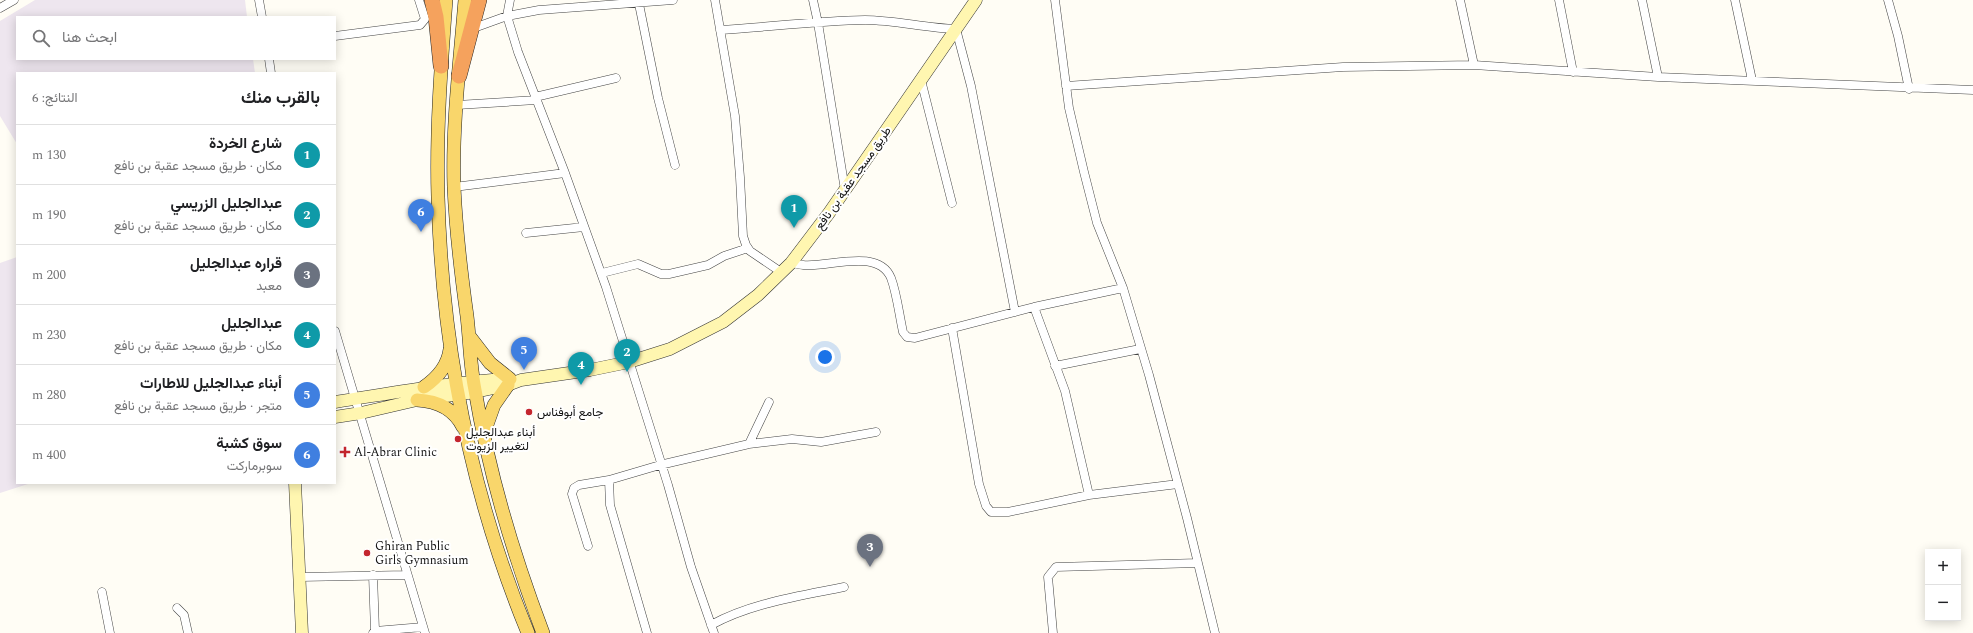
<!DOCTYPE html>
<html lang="ar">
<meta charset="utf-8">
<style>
body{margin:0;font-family:Spectral,Vazirmatn,serif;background:#f2f2f2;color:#202124;direction:rtl}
.controls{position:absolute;right:12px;bottom:12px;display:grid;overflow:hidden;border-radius:0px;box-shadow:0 2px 10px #0003}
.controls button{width:36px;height:36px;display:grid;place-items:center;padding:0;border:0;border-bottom:1px solid #e0e0e0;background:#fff;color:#202124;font:20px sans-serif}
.you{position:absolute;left:825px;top:357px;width:14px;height:14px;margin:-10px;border:3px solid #fff;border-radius:50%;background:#1a73e8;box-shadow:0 0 0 6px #1a73e833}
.badge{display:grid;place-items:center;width:26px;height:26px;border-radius:50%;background:#b45309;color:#fff;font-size:13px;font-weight:700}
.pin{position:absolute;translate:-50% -33px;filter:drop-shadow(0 1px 2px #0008)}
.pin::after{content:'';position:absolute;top:21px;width:14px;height:12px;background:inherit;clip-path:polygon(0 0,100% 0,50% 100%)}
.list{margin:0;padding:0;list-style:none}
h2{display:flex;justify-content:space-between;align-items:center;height:52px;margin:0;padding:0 16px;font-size:17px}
h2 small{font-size:13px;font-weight:400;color:#757577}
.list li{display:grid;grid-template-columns:26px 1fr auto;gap:12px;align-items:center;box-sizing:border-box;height:60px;padding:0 16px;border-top:1px solid #e0e0e0}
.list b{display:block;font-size:15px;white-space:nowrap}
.list p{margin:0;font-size:13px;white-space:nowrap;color:#757577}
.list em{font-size:13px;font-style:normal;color:#757577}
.icon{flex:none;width:22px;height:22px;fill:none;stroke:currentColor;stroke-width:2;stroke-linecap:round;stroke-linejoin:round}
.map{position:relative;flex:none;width:1973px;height:633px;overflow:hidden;direction:ltr}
.search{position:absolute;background:#fff;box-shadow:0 2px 10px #0003;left:16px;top:16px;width:320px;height:44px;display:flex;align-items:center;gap:10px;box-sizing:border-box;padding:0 14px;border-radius:0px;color:#757577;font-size:15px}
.panel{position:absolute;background:#fff;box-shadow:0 2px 10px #0003;left:16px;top:72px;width:320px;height:412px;border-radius:0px;direction:rtl}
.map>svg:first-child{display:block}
.industrial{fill:#eee6ef}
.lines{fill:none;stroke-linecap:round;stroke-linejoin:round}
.street-casing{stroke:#444;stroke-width:9}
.secondary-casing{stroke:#333;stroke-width:13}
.primary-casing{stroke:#222;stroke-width:14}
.highway-casing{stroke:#222;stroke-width:16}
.street{stroke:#fff;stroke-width:8}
.secondary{stroke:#fff6b0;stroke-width:12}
.primary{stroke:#f9d66b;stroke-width:13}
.highway{stroke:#f5a25d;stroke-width:15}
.poi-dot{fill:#c4262e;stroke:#fff;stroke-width:1.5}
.labels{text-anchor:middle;stroke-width:4;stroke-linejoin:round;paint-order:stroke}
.street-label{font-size:12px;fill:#111;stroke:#fff}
.poi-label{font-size:12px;fill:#111;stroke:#fff;text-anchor:start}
</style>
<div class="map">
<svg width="1973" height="633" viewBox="0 0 1973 633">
<rect width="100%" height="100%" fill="#fffdf5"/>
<path class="industrial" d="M 35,0 L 245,0 L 247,17 L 17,17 L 17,59 L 253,59 L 255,73 L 17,73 L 17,144 L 0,116 L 0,21 Z
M 17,257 L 17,483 L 31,483 L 0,493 L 0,263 Z"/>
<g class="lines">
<g class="street-casing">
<path id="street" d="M 259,0 L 262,17
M 510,0 L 507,16 L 518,52 L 565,173 L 606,287 L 668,485 L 691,567 L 714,633
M 715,0 L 735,116 L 740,177 L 743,236 L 746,245 L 750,251 L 781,272
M 813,0 L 818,23 L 845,190
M 1055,0 L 1069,108 L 1084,172 L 1097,223 L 1123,288 L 1149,375 L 1187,518 L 1215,633
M 1460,0 L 1474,65
M 1559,0 L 1573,72
M 1642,0 L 1658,77
M 1735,0 L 1752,80
M 1888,0 L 1898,36 L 1909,89
M 639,4 L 658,98 L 675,165
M 0,8 L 14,0
M 471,29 L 507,16 L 539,10 L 673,0
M 720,30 C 768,27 817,21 865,20 C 895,20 925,28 956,29 L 971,86 L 1015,312
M 335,36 L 420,25 L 425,19 L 419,0
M 269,59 L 271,73
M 921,80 L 952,203
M 1066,86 L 1343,67 L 1474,65 L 1658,77 L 1973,90
M 535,97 L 616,78
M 457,105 L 536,100
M 454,187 L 565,173
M 526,233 L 584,227
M 791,263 C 795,263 799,265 803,265 C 827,268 878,247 891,278 C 897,294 899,314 903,332 L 907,337 L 915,338 L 1034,307 L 1123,288
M 602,273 L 638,264 L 661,274 L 669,274 L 708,265 L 724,256 L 748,248
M 1034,307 L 1065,391 L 1089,495
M 952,328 L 979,484 L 986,506 L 991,512 L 1008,512 L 1089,495 L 1178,484
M 335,331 L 425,633
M 1055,366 L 1140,349
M 749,444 L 769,402
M 609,480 L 610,505 L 647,633
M 588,546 L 572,494 L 574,488 L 579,485 L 609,480 L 660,465 L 749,444 L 792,439 L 821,442 L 876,432
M 373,575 L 375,631
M 300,577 L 407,575
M 102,592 L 110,633
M 177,608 L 184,615 L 188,633
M 711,625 C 751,603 800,596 844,587
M 373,633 L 375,631 L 423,627
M 1053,633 L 1048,577 L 1056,567 L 1198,563"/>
</g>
<g class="secondary-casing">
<path id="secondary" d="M 335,402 C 393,393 450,382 508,379
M 335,417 L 361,413 L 417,400 L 475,392 L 508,385 L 521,380 L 590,370 L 629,362 L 670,349 L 723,322 L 758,295 L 791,263 L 829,213 L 976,0
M 295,483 L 302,633"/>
</g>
<g class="primary-casing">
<path id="primary" d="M 446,0 C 441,66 436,132 438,197 C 442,347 471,495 528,633
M 465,0 C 460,62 452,125 454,187 C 456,231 461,273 467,316 C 470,341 470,366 475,390 C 489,474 513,554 543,633
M 470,337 L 490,363 L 510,379
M 424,387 C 437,378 448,366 450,349
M 417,400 C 437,401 454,409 463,427
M 484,433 L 494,405 L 508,385"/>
</g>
<g class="highway-casing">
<path id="highway" d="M 432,0 L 436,17 L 441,66
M 459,76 L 479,0"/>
</g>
<use href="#street" class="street"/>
<use href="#secondary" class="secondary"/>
<use href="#primary" class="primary"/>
<use href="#highway" class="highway"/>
</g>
<g class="poi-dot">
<circle cx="529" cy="412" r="4"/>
<circle cx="458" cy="439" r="4"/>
<path d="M343 446h4v4h4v4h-4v4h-4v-4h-4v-4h4z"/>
<circle cx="367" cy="553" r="4"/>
</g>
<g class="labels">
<g class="street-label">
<text transform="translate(853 178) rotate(-55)" y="4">طريق مسجد عقبة بن نافع</text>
</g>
<g class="poi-label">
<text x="537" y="416">جامع أبوفناس</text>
<text x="466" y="436">أبناء عبدالجليل<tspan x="466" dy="14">لتغيير الزيوت</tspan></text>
<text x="354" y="456">Al-Abrar Clinic</text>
<text x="375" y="550">Ghiran Public<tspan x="375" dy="14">Girls Gymnasium</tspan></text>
</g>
</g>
</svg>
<div class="controls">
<button>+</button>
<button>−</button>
</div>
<div class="you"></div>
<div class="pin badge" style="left:794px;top:228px;background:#0f9aa8">1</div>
<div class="pin badge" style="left:627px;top:372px;background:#0f9aa8">2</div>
<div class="pin badge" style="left:870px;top:567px;background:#6b7280">3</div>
<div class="pin badge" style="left:581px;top:385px;background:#0f9aa8">4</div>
<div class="pin badge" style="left:524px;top:370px;background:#3f7fe0">5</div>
<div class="pin badge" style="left:421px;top:232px;background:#3f7fe0">6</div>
<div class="search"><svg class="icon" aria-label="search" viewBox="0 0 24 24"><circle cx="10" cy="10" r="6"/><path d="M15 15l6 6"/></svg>ابحث هنا</div>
<section class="panel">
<h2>بالقرب منك<small>النتائج: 6</small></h2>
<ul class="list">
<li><span class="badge" style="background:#0f9aa8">1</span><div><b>شارع الخردة</b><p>مكان · طريق مسجد عقبة بن نافع</p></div><em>130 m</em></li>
<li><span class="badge" style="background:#0f9aa8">2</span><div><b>عبدالجليل الزريسي</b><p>مكان · طريق مسجد عقبة بن نافع</p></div><em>190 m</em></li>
<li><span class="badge" style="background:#6b7280">3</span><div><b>قراره عبدالجليل</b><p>معبد</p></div><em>200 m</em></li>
<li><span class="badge" style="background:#0f9aa8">4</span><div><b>عبدالجليل</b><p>مكان · طريق مسجد عقبة بن نافع</p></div><em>230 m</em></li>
<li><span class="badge" style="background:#3f7fe0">5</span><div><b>أبناء عبدالجليل للاطارات</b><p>متجر · طريق مسجد عقبة بن نافع</p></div><em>280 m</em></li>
<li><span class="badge" style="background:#3f7fe0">6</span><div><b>سوق كشبة</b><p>سوبرماركت</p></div><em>400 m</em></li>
</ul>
</section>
</div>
